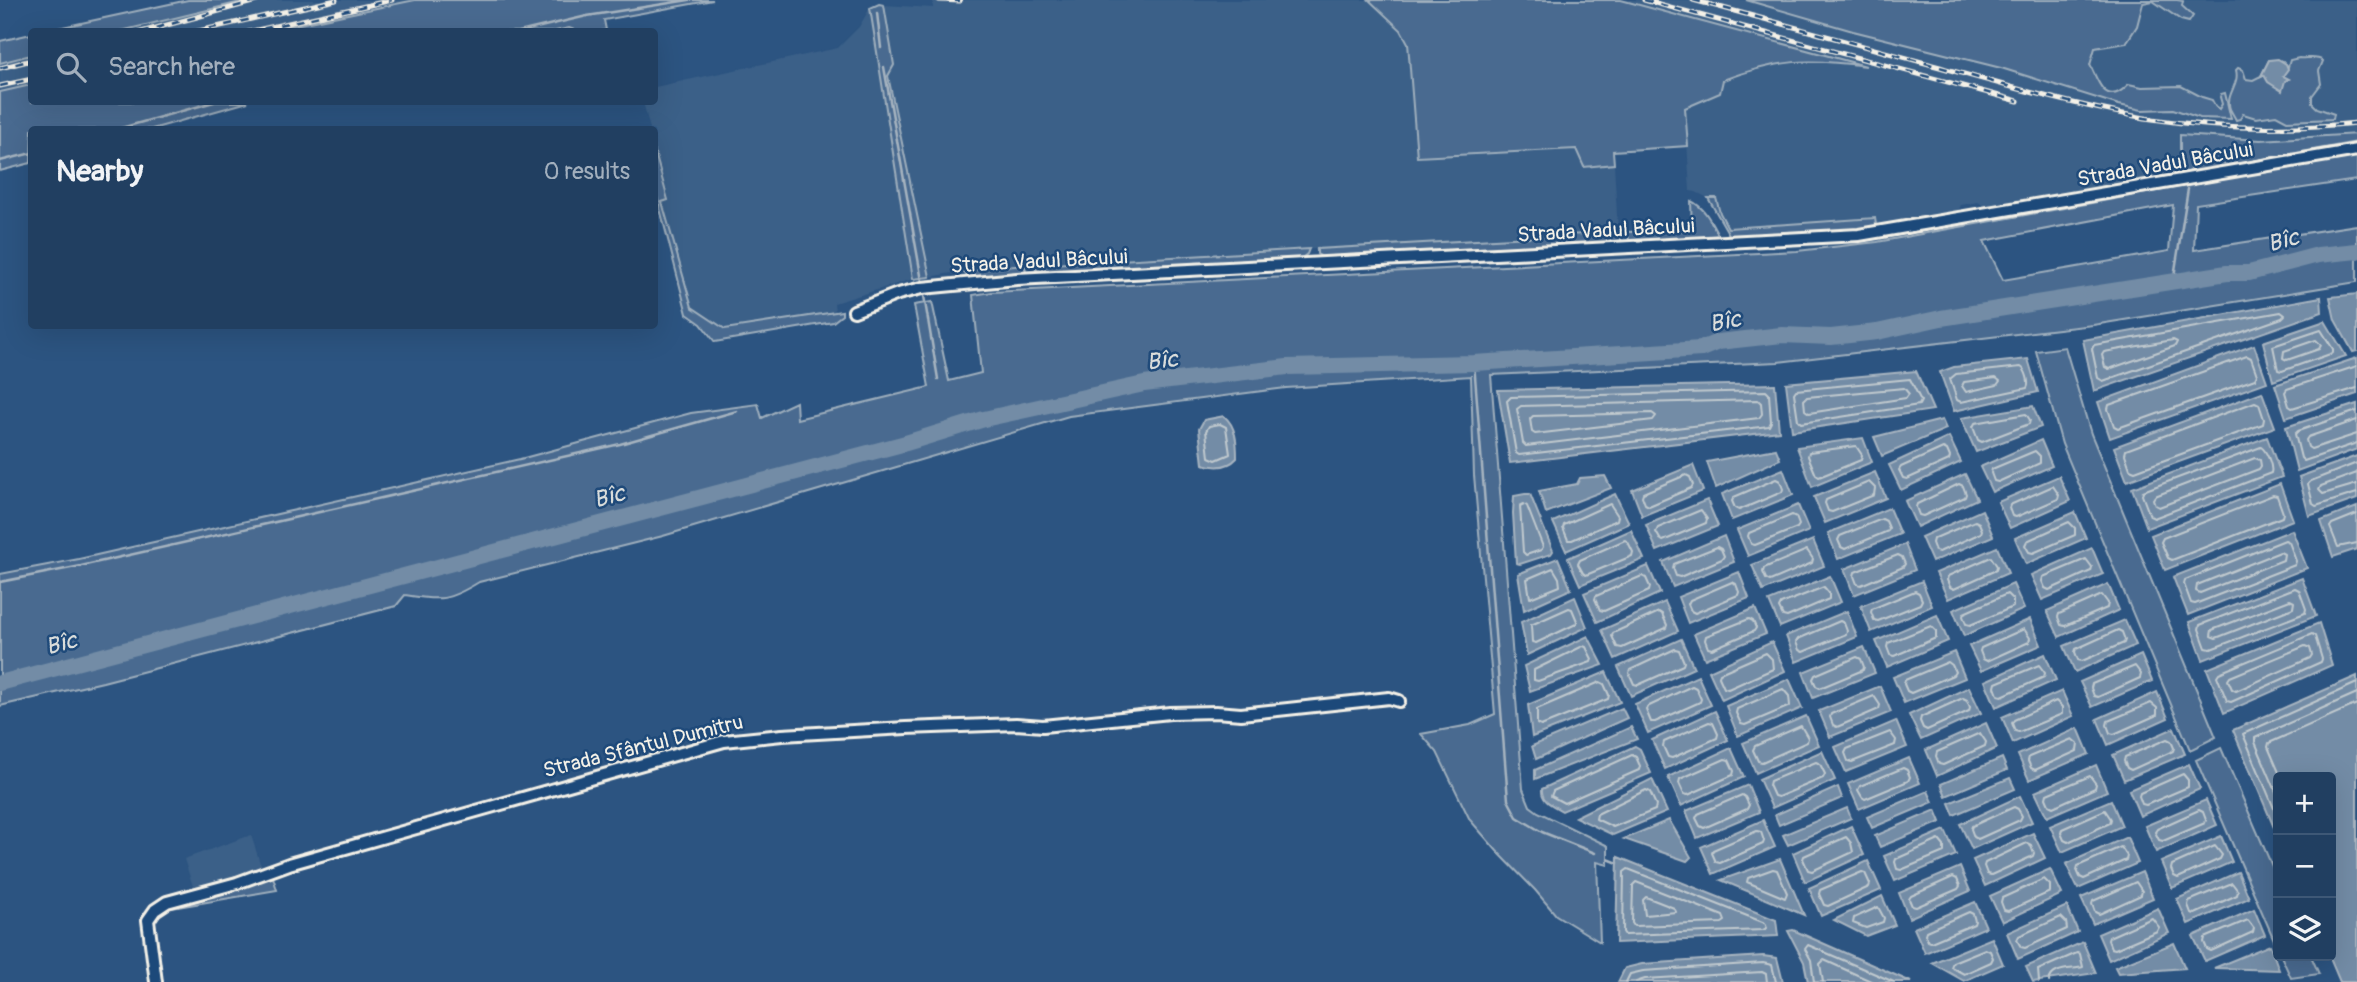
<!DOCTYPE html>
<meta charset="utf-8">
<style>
body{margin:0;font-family:Pangolin,sans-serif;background:#2d4a6a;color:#f1f3f6}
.controls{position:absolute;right:21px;bottom:21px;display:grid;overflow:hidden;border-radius:7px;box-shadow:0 7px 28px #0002}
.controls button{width:63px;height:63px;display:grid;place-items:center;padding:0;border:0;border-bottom:2px solid #3e5876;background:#213f61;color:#f1f3f6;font:35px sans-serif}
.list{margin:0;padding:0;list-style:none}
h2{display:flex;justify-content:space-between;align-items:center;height:91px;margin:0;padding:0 28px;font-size:30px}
h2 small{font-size:23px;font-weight:400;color:#a2afbd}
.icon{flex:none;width:38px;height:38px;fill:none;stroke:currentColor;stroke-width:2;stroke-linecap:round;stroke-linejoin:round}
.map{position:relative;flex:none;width:2357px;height:982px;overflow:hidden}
.search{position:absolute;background:#213f61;box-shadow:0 7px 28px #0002;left:28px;top:28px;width:630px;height:77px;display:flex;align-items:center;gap:18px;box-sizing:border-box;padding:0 24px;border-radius:7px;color:#a2afbd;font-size:26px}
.panel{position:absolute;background:#213f61;box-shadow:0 7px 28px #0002;left:28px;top:126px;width:630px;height:203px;border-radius:7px}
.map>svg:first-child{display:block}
.built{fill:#3b6088}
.green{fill:#496b90;stroke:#9eaebc;stroke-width:2;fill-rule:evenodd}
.water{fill:#738ca6;stroke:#a7b4c0;stroke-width:2}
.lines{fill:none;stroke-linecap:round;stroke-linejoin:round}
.shore{stroke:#c0c9ce;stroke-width:2}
.stream{stroke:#a7b4c0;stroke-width:2.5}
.river{stroke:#738ca6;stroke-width:16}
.minor-casing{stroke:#f4f1e8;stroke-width:16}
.minor{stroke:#1f4a7a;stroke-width:10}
.rail-casing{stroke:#f4f1e8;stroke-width:5}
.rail{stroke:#1f4a7a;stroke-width:2.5;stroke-dasharray:8;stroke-linecap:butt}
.labels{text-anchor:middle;stroke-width:5;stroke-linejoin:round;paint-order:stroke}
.street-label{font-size:21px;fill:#f4f1e8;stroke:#1f4a7a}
.water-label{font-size:23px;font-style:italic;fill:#dadddb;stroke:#1f4a7a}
</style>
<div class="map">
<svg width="2357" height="982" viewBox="0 0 2357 982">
<rect width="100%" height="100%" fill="#2c5481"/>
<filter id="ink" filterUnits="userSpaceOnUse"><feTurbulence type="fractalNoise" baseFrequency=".0143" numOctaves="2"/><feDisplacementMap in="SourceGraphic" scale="14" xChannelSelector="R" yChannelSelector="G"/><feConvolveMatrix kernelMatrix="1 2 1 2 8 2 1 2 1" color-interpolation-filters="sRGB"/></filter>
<g filter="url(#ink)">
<path class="built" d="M 188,0 L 501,0 L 366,31 L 44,32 Z
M 933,0 L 1369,0 L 1401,30 L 1408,43 L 1417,157 L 1577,149 L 1585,167 L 1614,164 L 1618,232 L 977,268 L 930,277 L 888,75 L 894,64 L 884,5 L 933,8 Z
M 1621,0 L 2357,0 L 2357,134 L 2261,140 L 2181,135 L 2180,162 L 2174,175 L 2005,204 L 1986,207 L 1978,202 L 1961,205 L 1958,211 L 1876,225 L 1875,218 L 1728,228 L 1720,213 L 1716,198 L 1708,198 L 1696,192 L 1690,191 L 1685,108 L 1719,93 L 1723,80 L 1753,69 L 1775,63 L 1820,60 L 1859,64 Z
M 870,8 L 913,279 L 834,303 L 835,312 L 725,330 L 691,307 L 662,202 L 667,200 L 655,149 L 654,130 L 650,129 L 643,102 L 654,102 L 655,87 L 838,48 L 859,27 Z
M 31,34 L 32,102 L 0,123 L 0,41 Z
M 251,835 L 261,866 L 230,879 L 194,889 L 184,859 Z"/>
<path class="green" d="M 188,0 L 249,0 L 121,31 L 44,31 Z
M 415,0 L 713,0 L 604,20 L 606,30 C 594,33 580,33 569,28 L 551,32 L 266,31 Z
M 1369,0 L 1621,0 L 1866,66 C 1808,58 1779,59 1723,80 L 1720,93 L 1685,108 L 1688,146 L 1613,151 L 1614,164 L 1584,167 L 1576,149 L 1417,157 L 1408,43 L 1401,30 Z
M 1746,0 L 2177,0 L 2183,1 L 2182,6 L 2193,16 L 2189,22 L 2181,20 L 2153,1 L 2143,3 L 2137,26 L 2126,43 L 2095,48 L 2090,65 C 2096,75 2102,101 2119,92 C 2123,90 2126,86 2129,84 L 2142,87 L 2181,86 L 2202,97 L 2212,100 L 2215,106 L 2219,109 L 2222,104 L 2220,97 L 2221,94 L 2225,93 L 2231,119 L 2200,118 L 2173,109 L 2142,110 L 2119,105 L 2001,68 L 1853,31 Z
M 879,4 L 884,5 L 894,65 L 888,76 L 930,277 L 913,279 L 870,8 Z
M 31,34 L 31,55 L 0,63 L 0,41 Z
M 2299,58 C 2307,59 2317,56 2323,61 L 2319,71 L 2321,84 L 2312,96 L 2312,103 L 2317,108 L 2334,114 L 2333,119 L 2287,121 L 2276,115 L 2256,118 L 2243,114 L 2240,119 L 2236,120 C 2234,116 2232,113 2230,109 C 2225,94 2240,85 2236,70 L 2238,68 L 2243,70 L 2246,79 L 2253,80 L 2261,76 L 2269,60 L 2283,61 L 2288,67 L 2290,60 Z
M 31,85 L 32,102 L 248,102 L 152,129 L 32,130 L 31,163 L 0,171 L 0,92 Z
M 2357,134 L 2357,142 L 2174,175 L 2180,162 L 2180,135 L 2261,140 Z
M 654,149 L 668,200 L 662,202 L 692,307 L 725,329 L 842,311 L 842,315 L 833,322 L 715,342 L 701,324 L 687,314 L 655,189 Z
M 2357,155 L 2357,180 L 2196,204 L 2194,250 L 2357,225 L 2357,282 L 2093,325 L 1778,362 L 1491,375 L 1523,789 L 1530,806 L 1538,812 L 1608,846 L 1608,865 L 1597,862 L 1600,942 L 1556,915 L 1535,890 L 1497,851 L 1470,820 L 1437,752 L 1421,734 L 1470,725 L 1495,714 L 1474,475 L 1471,376 L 1286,388 L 1069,416 L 663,536 L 479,582 C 448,601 441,601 405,595 L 396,606 L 103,682 L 0,706 L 0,574 L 79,559 L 520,459 L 691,413 L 758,404 L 762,418 L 796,402 L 797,419 L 929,387 L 914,305 L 932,302 L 949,381 L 981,373 L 973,295 L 992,292 L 1797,251 L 1877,242 ZM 2173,205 L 2169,251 L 2003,280 L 1984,241 Z
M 1708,198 L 1716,198 L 1720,213 L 1728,228 L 1875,218 L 1876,225 L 1868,230 L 1731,238 Z
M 1691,201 C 1706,208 1712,224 1720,238 L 1630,243 L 1627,232 L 1692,230 Z
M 1621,232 L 1621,244 L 1326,259 L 1317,254 L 1317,249 Z
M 1309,249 L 1307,254 L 1299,260 L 1067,272 L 1039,272 L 1032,265 Z
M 1025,265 L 1026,273 L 978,278 L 970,278 L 962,271 Z
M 2065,347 L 2091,434 L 2216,737 L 2190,750 L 2062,444 L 2036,351 Z
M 2221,748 L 2278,880 L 2278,949 L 2196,760 Z
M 273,877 L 277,890 L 166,909 Z
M 2281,956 L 2311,956 L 2319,974 L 2291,978 Z"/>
<path class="water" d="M 2278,59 L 2286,64 L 2288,69 L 2283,76 L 2289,79 L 2285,81 L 2282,91 L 2268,82 L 2264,75 L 2261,76 L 2269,60 Z
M 2357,294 L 2357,351 L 2353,352 L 2335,320 L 2330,297 Z
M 2321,297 L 2322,312 L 2094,391 L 2083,340 Z
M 2325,321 L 2346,356 L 2273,381 L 2263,342 Z
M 2254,345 L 2267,382 L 2110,438 L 2098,402 Z
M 2357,358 L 2357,394 L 2286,418 L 2275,385 Z
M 2028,359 L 2038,392 L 1954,411 L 1940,372 L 1954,367 Z
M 1916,371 L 1933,410 L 1792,431 L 1786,383 Z
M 1775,384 L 1779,431 L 1510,463 L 1498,390 Z
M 2262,392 L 2275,427 L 2127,481 L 2114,447 Z
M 2357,404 L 2357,449 L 2297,471 L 2286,427 Z
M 2033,406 L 2041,427 L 1976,452 L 1961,418 Z
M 1224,416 C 1236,426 1237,442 1237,458 C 1228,468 1216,468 1203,464 L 1199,429 L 1204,420 Z
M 1942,420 L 1946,429 L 1882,456 L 1874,437 Z
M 1949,437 L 1961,462 L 1901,490 L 1889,465 Z
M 2267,437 L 2282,477 L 2147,528 L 2132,488 Z
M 1863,438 L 1872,462 L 1812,487 L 1797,447 Z
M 2041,440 L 2052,466 L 1992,492 L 1980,467 Z
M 1776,449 L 1780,459 L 1716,488 L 1707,462 Z
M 2357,456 L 2357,499 L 2309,516 L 2299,477 Z
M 1693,465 L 1703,491 L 1642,516 L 1632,490 Z
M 1783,469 L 1793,495 L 1732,520 L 1722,494 Z
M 1875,472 L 1886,498 L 1825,523 L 1814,497 Z
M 1965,474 L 1977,499 L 1917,527 L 1905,501 Z
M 1605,476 L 1611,488 L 1546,513 L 1539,491 L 1577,484 L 1580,478 Z
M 2059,476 L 2070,501 L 2010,528 L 1998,502 Z
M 2280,484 L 2293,520 L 2165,570 L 2151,535 Z
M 1525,494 L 1530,494 L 1553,551 L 1551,554 L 1520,564 L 1516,563 L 1513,513 L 1514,496 Z
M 1615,494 L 1629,523 L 1566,551 L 1553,522 Z
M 1707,500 L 1718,526 L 1657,551 L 1646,525 Z
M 1798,505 L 1809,531 L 1748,556 L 1737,530 Z
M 2357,507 L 2357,549 L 2333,557 L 2321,521 Z
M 1889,508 L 1900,534 L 1838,559 L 1828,533 Z
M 1982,510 L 1993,536 L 1932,562 L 1921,537 Z
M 2075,512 L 2086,538 L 2026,564 L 2015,538 Z
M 1631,530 L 1644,559 L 1580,585 L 1568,558 Z
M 2292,530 L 2307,568 L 2188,615 L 2173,577 Z
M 1724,536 L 1734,562 L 1673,587 L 1663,562 Z
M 1813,540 L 1824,566 L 1763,591 L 1752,565 Z
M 1905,544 L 1915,570 L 1854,595 L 1844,569 Z
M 1997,547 L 2008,573 L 1948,599 L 1936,573 Z
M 2092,548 L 2103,574 L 2042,600 L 2031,575 Z
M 1558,558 L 1571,589 L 1524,610 L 1518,574 Z
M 1648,566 L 1660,593 L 1597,622 L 1584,593 Z
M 1739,572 L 1749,598 L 1688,623 L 1678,597 Z
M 1830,576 L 1841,602 L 1780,627 L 1769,601 Z
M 2302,578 L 2316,616 L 2203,660 L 2189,622 Z
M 1922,581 L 1932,606 L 1871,632 L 1861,606 Z
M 2013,584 L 2024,609 L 1964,636 L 1953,610 Z
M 2108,584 L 2119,610 L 2059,637 L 2047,611 Z
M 1575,597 L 1587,627 L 1527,655 L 1521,622 Z
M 1665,602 L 1678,631 L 1615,659 L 1602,630 Z
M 1755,608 L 1766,634 L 1705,659 L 1694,634 Z
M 1847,611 L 1857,637 L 1796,662 L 1786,636 Z
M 1937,615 L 1948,641 L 1887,667 L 1876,641 Z
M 2030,619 L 2041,645 L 1981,671 L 1969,646 Z
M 2125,620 L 2136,645 L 2075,672 L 2064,646 Z
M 2319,623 L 2332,665 L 2224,713 L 2207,669 Z
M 1588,636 L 1603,665 L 1530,691 L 1524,666 Z
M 1681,639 L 1694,668 L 1631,696 L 1618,667 Z
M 1772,642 L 1785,671 L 1722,700 L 1709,671 Z
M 1864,647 L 1875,673 L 1813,698 L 1803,672 Z
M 1954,652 L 1965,678 L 1904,703 L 1893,677 Z
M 2045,654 L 2056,680 L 1996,707 L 1985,681 Z
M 2141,655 L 2152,681 L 2092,707 L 2080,682 Z
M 1606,672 L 1620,702 L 1532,737 L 1528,705 Z
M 1698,676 L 1711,705 L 1648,733 L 1635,704 Z
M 2357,676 L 2357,982 L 2340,982 L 2329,956 L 2331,956 L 2331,777 L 2278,777 L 2278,837 L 2233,730 Z
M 1789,679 L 1802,708 L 1738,736 L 1726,706 Z
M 1880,686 L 1891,712 L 1830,737 L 1819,711 Z
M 1969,687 L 1981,713 L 1921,740 L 1909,715 Z
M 2062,691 L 2073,716 L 2013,743 L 2002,717 Z
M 2157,692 L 2168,718 L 2108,745 L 2097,719 Z
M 1622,708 L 1627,718 L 1536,759 L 1532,746 Z
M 1715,711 L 1728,740 L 1665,769 L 1652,740 Z
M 1806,716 L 1819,745 L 1756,773 L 1743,743 Z
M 1896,721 L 1907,747 L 1846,772 L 1835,747 Z
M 1986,723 L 1997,748 L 1937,776 L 1926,750 Z
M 1631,727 L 1637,739 L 1535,779 L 1535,770 Z
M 2078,728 L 2089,754 L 2029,780 L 2018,755 Z
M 2174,728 L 2185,754 L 2124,780 L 2113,755 Z
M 1635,746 L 1640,749 L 1651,773 L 1562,811 C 1552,805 1541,801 1542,789 Z
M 1731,748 L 1744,777 L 1681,806 L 1668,777 Z
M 1822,751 L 1835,780 L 1772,808 L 1759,779 Z
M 1909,758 L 1920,783 L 1859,809 L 1848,784 Z
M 2002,758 L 2007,770 L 1946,796 L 1941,784 Z
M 2189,764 L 2200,789 L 2140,816 L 2129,790 Z
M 2096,765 L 2107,791 L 2047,817 L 2035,792 Z
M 2010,778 L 2015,789 L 1954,815 L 1949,803 Z
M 1652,779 L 1667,812 L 1613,835 L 1575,817 Z
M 1748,785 L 1759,812 L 1697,838 L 1686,811 Z
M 1838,787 L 1842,798 L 1779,825 L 1775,815 Z
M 1928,791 L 1933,802 L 1872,828 L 1867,817 Z
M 2020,796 L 2032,822 L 1972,849 L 1960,824 Z
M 2111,800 L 2122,826 L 2062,852 L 2050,826 Z
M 2206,800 L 2217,825 L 2156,852 L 2145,826 Z
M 1847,808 L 1851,818 L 1788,845 L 1783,835 Z
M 1936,810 L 1941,822 L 1880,847 L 1875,836 Z
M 1669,820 L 1691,857 L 1687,861 L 1624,839 Z
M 1763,820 L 1775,847 L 1713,874 L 1701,847 Z
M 1851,826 L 1864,855 L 1805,882 L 1793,853 Z
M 1945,830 L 1956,855 L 1895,881 L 1884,856 Z
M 2033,833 L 2045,858 L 1985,886 L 1973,860 Z
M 2221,836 L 2232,862 L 2172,888 L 2161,862 Z
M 2127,837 L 2138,863 L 2078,889 L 2066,864 Z
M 1618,857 L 1776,920 L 1778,936 L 1616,943 Z
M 1780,859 L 1804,915 L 1721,880 Z
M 1868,861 L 1881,890 L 1821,916 L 1809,888 Z
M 1960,867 L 1970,891 L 1909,918 L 1899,893 Z
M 2050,869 L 2062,894 L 2002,922 L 1990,896 Z
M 2142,872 L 2153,898 L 2093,924 L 2081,898 Z
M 2238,872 L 2249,898 L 2188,924 L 2177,899 Z
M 1882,896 L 1895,925 L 1866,936 L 1834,920 Z
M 1975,902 L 1986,927 L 1925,953 L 1914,928 Z
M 2067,906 L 2078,932 L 2018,959 L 2007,933 Z
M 2158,908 L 2169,933 L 2109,960 L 2098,934 Z
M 2254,909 L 2265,935 L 2205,961 L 2193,936 Z
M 1793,930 L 1911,982 L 1808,982 L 1804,962 L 1788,931 Z
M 1992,938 L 2003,964 L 1964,981 L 1932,963 Z
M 2083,942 L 2096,973 L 2033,982 L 2026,967 Z
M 2174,943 L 2185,968 L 2118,973 L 2115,967 Z
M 2270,945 L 2279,970 L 2214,968 Z
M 1763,956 L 1777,958 L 1783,982 L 1618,982 L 1625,968 L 1642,964 Z"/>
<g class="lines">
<path class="shore" d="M 2281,312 L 2285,315 L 2282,318 L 2103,381 L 2098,378 L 2092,349 L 2094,345 Z
M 2321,330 L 2333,349 L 2333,353 L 2282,371 L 2278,370 L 2273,346 Z
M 2173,340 L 2177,342 L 2175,346 L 2109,369 L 2105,367 L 2102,355 L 2104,352 Z
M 2316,340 L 2321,345 L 2319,349 L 2287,360 L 2283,358 L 2284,351 Z
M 2247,356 L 2251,358 L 2257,375 L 2255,379 L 2118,428 L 2114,426 L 2108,409 L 2109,405 Z
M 2357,366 L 2287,389 L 2285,392 L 2289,406 L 2292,408 L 2357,388
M 2021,367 C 2026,370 2030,383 2027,388 L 1961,402 L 1957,400 L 1950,379 L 1956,374 Z
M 1996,378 L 2000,381 L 1997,385 L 1966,392 L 1962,386 L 1964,382 Z
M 1910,379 L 1921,401 L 1919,405 L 1801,423 L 1798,420 L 1794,393 L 1796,390 Z
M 1904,388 L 1909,394 L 1906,398 L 1809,413 L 1805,410 L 1804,400 L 1807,397 Z
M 1766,391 L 1769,394 L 1771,422 L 1769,426 L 1519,455 L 1516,453 L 1507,401 L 1511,397 Z
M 1758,400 L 1761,403 L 1762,414 L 1759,418 L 1526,446 L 1523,443 L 1517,409 L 1521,406 Z
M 2255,402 L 2259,404 L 2264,419 L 2263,424 L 2135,471 L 2130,469 L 2125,454 L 2126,450 Z
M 2357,411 L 2298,431 L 2295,434 L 2301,458 L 2304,461 L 2357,443
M 1652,413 L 1656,416 L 1653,420 L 1535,434 L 1532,432 L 1530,419 L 1533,416 Z
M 2026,414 L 2030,420 L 2029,424 L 1982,442 L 1978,440 L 1973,427 L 1975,423 Z
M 2357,420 L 2308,437 L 2306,440 L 2308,447 L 2311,449 L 2357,434
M 1220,424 L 1226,427 L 1230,454 L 1216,460 L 1209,457 L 1206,431 L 1209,426 Z
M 1856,446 L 1862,455 L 1861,460 L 1819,477 L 1816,475 L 1808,456 L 1809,452 Z
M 2261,447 C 2267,451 2273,467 2271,473 L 2154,518 L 2150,516 L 2142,495 L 2143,491 Z
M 1943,448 L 1947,450 L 1950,457 L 1949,460 L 1907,479 L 1903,478 L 1899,470 L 1901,467 Z
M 2035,451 L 2040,456 L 2040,463 L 1998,482 L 1994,481 L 1991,473 L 1992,469 Z
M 2255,458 L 2260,460 L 2261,466 L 2259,469 L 2159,507 L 2155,505 L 2153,499 L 2155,496 Z
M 2357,463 L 2311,481 L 2308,484 L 2313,504 L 2316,506 L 2357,493
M 2357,473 L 2321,486 L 2319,490 L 2323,494 L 2357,484
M 1686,475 L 1690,477 L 1693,485 L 1691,488 L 1649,506 L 1645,504 L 1642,496 L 1643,493 Z
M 1776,479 L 1780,481 L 1783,489 L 1782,492 L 1739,510 L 1735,508 L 1732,501 L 1734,497 Z
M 1869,482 L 1875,488 L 1874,495 L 1832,512 L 1828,511 L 1825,503 L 1826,500 Z
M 1959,484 L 1963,486 L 1966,494 L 1965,497 L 1923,516 L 1919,515 L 1916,507 L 1917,504 Z
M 2053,486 L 2059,495 L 2058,499 L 2016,517 L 2012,516 L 2009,508 L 2010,505 Z
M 2273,495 L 2277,496 L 2283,513 L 2282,517 L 2172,560 L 2168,558 L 2161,542 L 2163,538 Z
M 1524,504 L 1527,506 L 1543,547 L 1541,550 L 1526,555 L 1523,552 L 1520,506 Z
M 1610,504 L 1618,516 L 1617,520 L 1572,540 L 1568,540 L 1563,528 L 1564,525 Z
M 1701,510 L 1707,519 L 1706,523 L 1663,541 L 1660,539 L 1656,532 L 1658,528 Z
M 2357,514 L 2332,524 L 2330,527 L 2338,547 L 2357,543
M 1792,515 L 1796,517 L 1799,525 L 1797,528 L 1755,545 L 1751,544 L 1748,536 L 1749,533 Z
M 1882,519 L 1886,521 L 1889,528 L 1888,531 L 1845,549 L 1841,547 L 1838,540 L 1840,536 Z
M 1975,521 L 1979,523 L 1982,530 L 1981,533 L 1939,552 L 1935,551 L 1932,543 L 1933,539 Z
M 2069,522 L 2075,528 L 2075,535 L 2033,553 L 2029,552 L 2025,545 L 2027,541 Z
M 1625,540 L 1628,542 L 1633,552 L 1632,556 L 1586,575 L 1583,573 L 1578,564 L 1580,560 Z
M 2285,540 L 2289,542 L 2296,561 L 2295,565 L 2195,604 L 2191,603 L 2184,584 L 2185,580 Z
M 1717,547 L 1721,549 L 1724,556 L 1722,559 L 1680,577 L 1676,576 L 1673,568 L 1674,564 Z
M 1807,550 L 1813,559 L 1812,563 L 1770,581 L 1766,579 L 1763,572 L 1764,568 Z
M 2280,552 L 2284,554 L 2283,560 L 2200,593 L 2196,591 L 2197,585 Z
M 1898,555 L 1902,557 L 1905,564 L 1903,567 L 1861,585 L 1857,584 L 1854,576 L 1855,572 Z
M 1991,557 L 1997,566 L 1996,570 L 1954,589 L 1950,587 L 1947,580 L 1948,576 Z
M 2086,559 L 2092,567 L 2091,571 L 2049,590 L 2045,588 L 2042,581 L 2043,577 Z
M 1553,568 L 1559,578 L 1560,586 L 1530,598 L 1527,579 Z
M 1642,576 L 1646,578 L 1650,587 L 1649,591 L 1604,611 L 1600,610 L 1595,599 L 1596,596 Z
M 1732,582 L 1736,584 L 1739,592 L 1738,595 L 1695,613 L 1691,611 L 1688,604 L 1690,600 Z
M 1824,587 L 1829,593 L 1829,599 L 1787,617 L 1783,616 L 1779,608 L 1781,604 Z
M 2295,588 L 2299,590 L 2306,609 L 2305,613 L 2211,649 L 2206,648 L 2199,629 L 2200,625 Z
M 1915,591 L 1919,593 L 1922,600 L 1920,604 L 1878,621 L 1874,620 L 1871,612 L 1872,609 Z
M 2007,594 L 2013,600 L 2013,607 L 1970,625 L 1966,624 L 1963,616 L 1964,613 Z
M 2102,595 L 2108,603 L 2107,608 L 2065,626 L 2061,625 L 2058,617 L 2059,614 Z
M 2290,600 L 2294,602 L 2293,608 L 2216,638 L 2211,636 L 2212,630 Z
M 1569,608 L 1572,609 L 1577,621 L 1576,624 L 1536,643 L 1532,642 L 1531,625 Z
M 1659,612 L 1662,614 L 1667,625 L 1666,628 L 1622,648 L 1617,647 L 1612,636 L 1613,633 Z
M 1749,619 L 1753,621 L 1756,628 L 1754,631 L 1712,649 L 1708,648 L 1705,640 L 1706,636 Z
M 1840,621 L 1844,623 L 1847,631 L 1846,634 L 1803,652 L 1799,650 L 1796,642 L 1798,639 Z
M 1931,626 L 1936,631 L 1936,638 L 1894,656 L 1890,655 L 1887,647 L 1888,643 Z
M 2024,629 L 2030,638 L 2029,642 L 1987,661 L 1983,659 L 1980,651 L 1981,648 Z
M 2118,630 L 2122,632 L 2125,640 L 2124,643 L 2082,661 L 2078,660 L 2075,652 L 2076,649 Z
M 2312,634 L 2315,636 L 2322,659 L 2321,662 L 2231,702 L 2227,701 L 2217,676 L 2219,673 Z
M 1583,646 L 1586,647 L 1592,659 L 1591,662 L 1538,681 L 1534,680 L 1534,670 Z
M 2305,646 L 2310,648 L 2312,655 L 2310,658 L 2236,691 L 2232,689 L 2228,680 L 2230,677 Z
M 1675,649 L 1679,650 L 1684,662 L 1683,665 L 1638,685 L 1634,684 L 1629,673 L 1630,670 Z
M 1766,653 L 1772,659 L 1773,669 L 1728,689 L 1724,688 L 1719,677 L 1720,673 Z
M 1857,657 L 1861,659 L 1864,667 L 1863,670 L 1820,688 L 1816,686 L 1813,679 L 1815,675 Z
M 1948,662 L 1952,665 L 1955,672 L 1953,675 L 1911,693 L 1907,691 L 1904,684 L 1905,680 Z
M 2039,665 L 2045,673 L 2044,677 L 2002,696 L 1998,695 L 1995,687 L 1996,683 Z
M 2135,666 L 2141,674 L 2140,678 L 2098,697 L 2094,696 L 2091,688 L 2092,684 Z
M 1600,682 L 1604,684 L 1609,695 L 1608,699 L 1541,726 L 1537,724 L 1537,709 Z
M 1692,686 L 1696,688 L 1701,699 L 1700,702 L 1655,722 L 1651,722 L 1646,710 L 1647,707 Z
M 1783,689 L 1789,696 L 1790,706 L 1745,725 L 1741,724 L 1736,713 L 1737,709 Z
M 1874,696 L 1880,705 L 1879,709 L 1837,727 L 1833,725 L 1830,717 L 1831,714 Z
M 1963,698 L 1967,700 L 1970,707 L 1969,711 L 1927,730 L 1923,728 L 1920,721 L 1921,717 Z
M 2056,701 L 2062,707 L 2062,714 L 2019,732 L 2015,731 L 2012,723 L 2014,720 Z
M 2151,703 L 2157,708 L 2157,715 L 2114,734 L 2110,733 L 2107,725 L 2108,721 Z
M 1709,722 L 1713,723 L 1718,734 L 1717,738 L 1672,758 L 1668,757 L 1663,746 L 1664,742 Z
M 1801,726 L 1808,738 L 1807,742 L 1762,762 L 1758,761 L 1753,750 L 1755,746 Z
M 1890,732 L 1896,740 L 1895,745 L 1852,762 L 1848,761 L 1845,753 L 1847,749 Z
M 1980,733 L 1986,742 L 1985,746 L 1943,765 L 1939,764 L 1936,756 L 1937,752 Z
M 2072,739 L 2078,744 L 2077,751 L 2035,770 L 2031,768 L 2028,761 L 2029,757 Z
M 2167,739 L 2171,741 L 2174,748 L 2173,751 L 2131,770 L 2127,768 L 2124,761 L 2125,757 Z
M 1632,755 L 1636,757 L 1640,766 L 1639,770 L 1564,803 L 1551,796 L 1553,791 Z
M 1725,759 L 1729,760 L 1734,771 L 1733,775 L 1688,795 L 1684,794 L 1679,783 L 1680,779 Z
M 1816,762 L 1820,764 L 1825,774 L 1823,778 L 1778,797 L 1774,796 L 1769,785 L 1770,781 Z
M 1903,768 L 1907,770 L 1910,777 L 1908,781 L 1865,799 L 1862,797 L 1858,790 L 1860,786 Z
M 2183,774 L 2188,780 L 2188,787 L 2146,805 L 2142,804 L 2139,796 L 2140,793 Z
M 2090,776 L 2096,784 L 2095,788 L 2053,807 L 2049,805 L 2046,798 L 2047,794 Z
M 2281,777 L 2268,747 L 2269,743 L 2357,704
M 1646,790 L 1650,792 L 1656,805 L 1655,810 L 1613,827 L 1596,819 L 1597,814 Z
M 1742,795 L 1745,797 L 1749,805 L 1747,809 L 1704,828 L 1700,826 L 1696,818 L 1698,814 Z
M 2278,796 L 2255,742 L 2255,738 L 2357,693
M 2014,807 L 2018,809 L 2022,816 L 2020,820 L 1978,839 L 1974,837 L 1971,829 L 1972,826 Z
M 2105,810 L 2111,819 L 2110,823 L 2068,842 L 2064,840 L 2061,833 L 2062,829 Z
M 2199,810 L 2203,812 L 2206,820 L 2205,823 L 2163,841 L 2159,840 L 2155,832 L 2157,829 Z
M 2278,818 L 2243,734 L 2357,683
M 1757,831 L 1761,832 L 1764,841 L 1763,844 L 1720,863 L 1716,862 L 1712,853 L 1713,850 Z
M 1846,837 L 1851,843 L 1853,852 L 1812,871 L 1808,870 L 1803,859 L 1804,856 Z
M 1939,840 L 1944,846 L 1944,852 L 1901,870 L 1897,869 L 1895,862 L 1896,859 Z
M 2027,843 L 2031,845 L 2034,853 L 2033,856 L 1991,875 L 1987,874 L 1984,866 L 1985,863 Z
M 2215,846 L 2222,855 L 2220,859 L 2178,878 L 2174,876 L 2171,869 L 2172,865 Z
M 2121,847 L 2127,856 L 2126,860 L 2084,879 L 2080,877 L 2077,870 L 2078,866 Z
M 1628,869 L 1765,923 L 1767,928 L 1763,930 L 1625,935 L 1623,932 L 1624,872 Z
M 1773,869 L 1777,870 L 1787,893 L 1785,898 L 1747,882 L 1748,878 Z
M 1862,872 L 1865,873 L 1870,884 L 1869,887 L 1828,906 L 1824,905 L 1819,894 L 1820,890 Z
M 1953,877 L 1957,879 L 1960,886 L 1958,889 L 1916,907 L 1912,906 L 1909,899 L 1911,896 Z
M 2044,879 L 2050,885 L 2050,892 L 2008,911 L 2004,910 L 2001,902 L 2002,898 Z
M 1636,882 L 1723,916 L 1725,921 L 1722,923 L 1634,926 L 1632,923 L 1633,885 Z
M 2136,882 L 2142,891 L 2141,895 L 2099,914 L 2095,912 L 2092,904 L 2093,901 Z
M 2232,883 L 2238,891 L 2237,895 L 2195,914 L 2191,913 L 2188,905 L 2189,901 Z
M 1646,897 L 1674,908 L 1676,912 L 1645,915 L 1643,900 Z
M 1878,907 L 1884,918 L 1883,922 L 1866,928 L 1853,923 L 1854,918 Z
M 1969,912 L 1973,914 L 1975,921 L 1974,924 L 1931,942 L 1928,941 L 1925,934 L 1926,931 Z
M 2061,917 L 2066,922 L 2067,929 L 2025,948 L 2021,947 L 2017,940 L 2019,936 Z
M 2152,918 L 2159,927 L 2157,931 L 2115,949 L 2111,948 L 2108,940 L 2109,937 Z
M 2248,920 L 2254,928 L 2253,932 L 2211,951 L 2207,949 L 2204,942 L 2205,938 Z
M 1985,949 L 1990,951 L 1993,958 L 1991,962 L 1964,974 L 1951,967 L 1953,962 Z
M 1626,982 L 1630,974 L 1643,971 L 1763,963 L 1772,965 L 1776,982
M 1636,982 L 1645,979 L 1762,972 L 1766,974 L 1767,982
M 1814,982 L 1811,960 L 1805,949 L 1808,945 L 1894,982
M 1823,982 L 1820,964 L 1824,960 L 1873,982
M 2039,982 L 2038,970 L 2077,953 L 2080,954 L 2083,967 C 2071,970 2051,967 2049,982"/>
<path class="stream" d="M 877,13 L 881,48
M 519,32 L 587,16 L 689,0
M 884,67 L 922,281
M 114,130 L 214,102
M 0,161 L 32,153
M 2190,173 L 2193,157
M 2173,283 L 2188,189
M 924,296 L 938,379
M 1474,363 L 1508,800 L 1517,817 L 1542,832 L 1595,853
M 0,582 L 81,566 L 620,444 L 737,411
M 1608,859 L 1618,863"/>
<path class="river" d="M 0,683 L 906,443 L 984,419 L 1144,384 L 1287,367 L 1474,363 L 1701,349 L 1718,342 L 1782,335 L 1831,337 L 1877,332 L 1941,318 L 2227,273 L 2249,273 L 2318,255 L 2357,251"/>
<g class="minor-casing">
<path id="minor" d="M 854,311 L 898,294 L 922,288 L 1017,279 L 1859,235 L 2357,150
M 156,982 L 148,920 L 155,910 L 167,902 L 237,883 L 289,864 L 724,741 L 782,735 L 906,728 L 1016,724 L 1043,726 L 1170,713 L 1216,712 L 1241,714 L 1389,698 L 1399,701"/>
</g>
<use href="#minor" class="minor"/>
<g class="rail-casing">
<path id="rail" d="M 939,0 L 960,1
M 1644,0 L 2018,101
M 1693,0 C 1772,21 1850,42 1929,64 C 2000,84 2072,105 2145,118 C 2215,129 2287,130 2357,123
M 141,32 L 260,0
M 194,32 L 336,0
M 248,32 L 392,0
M 0,68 L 32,60
M 0,86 L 32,79"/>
</g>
<use href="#rail" class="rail"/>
</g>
</g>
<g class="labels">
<g class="street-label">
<text transform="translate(2165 164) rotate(-10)" y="7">Strada Vadul Bâcului</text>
<text transform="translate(1606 230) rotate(-3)" y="7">Strada Vadul Bâcului</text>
<text transform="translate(1039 261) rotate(-3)" y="7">Strada Vadul Bâcului</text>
<text transform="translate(643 746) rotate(-14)" y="7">Strada Sfântul Dumitru</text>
</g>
<g class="water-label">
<text transform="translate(2283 240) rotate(-15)" y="8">Bîc</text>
<text transform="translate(1725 321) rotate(-11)" y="8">Bîc</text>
<text transform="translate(1162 360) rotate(-7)" y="8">Bîc</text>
<text transform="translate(609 496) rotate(-15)" y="8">Bîc</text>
<text transform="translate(61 643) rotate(-15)" y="8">Bîc</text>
</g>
</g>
</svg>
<div class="controls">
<button>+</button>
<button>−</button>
<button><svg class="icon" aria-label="layers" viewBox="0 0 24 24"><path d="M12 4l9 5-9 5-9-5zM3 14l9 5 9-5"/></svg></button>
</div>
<div class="search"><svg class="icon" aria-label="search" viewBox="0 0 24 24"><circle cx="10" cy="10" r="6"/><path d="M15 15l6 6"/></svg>Search here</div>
<section class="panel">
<h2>Nearby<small>0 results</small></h2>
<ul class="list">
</ul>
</section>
</div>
